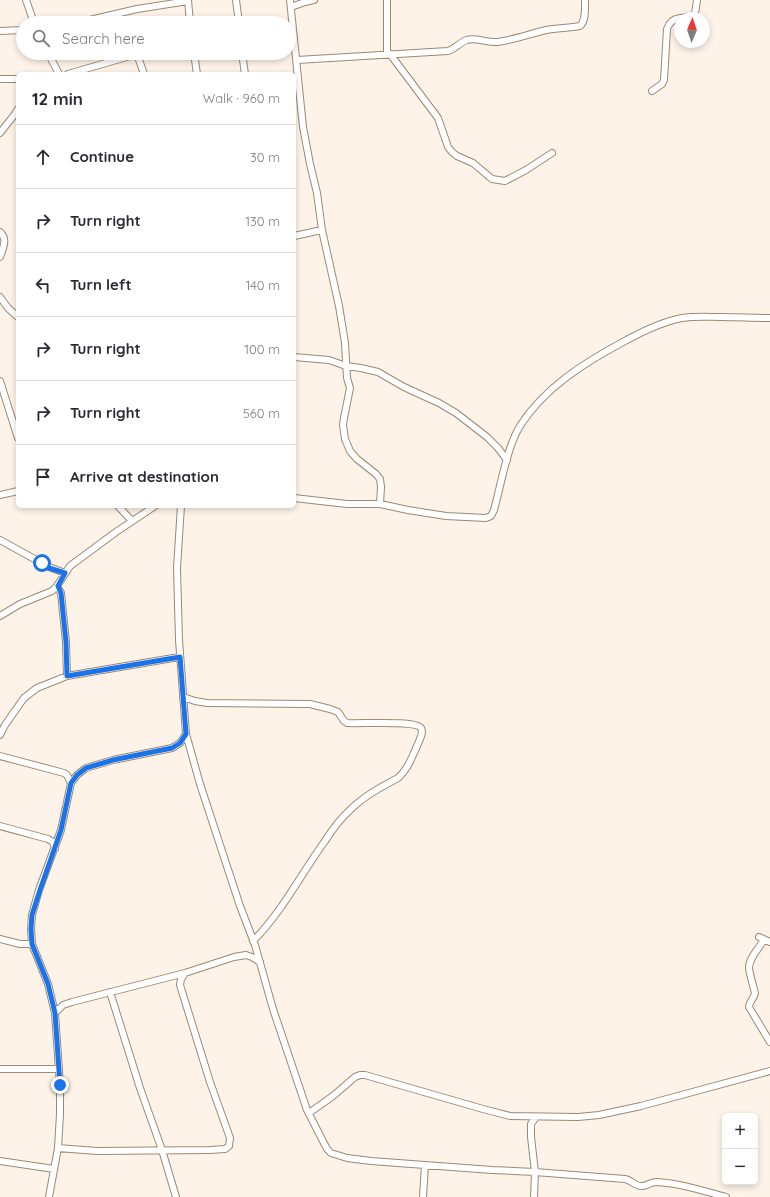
<!DOCTYPE html>
<meta charset="utf-8">
<style>
body{margin:0;font-family:Quicksand,sans-serif;background:#f2f2f3;color:#2b2b33}
.controls{position:absolute;right:12px;bottom:12px;display:grid;overflow:hidden;border-radius:6px;box-shadow:0 2px 6px #0003}
.controls button{width:36px;height:36px;display:grid;place-items:center;padding:0;border:0;border-bottom:1px solid #e1e1e2;background:#fff;color:#2b2b33;font:20px sans-serif}
.compass{position:absolute;left:674px;top:12px;width:36px;height:36px;border-radius:50%;background:#fff;box-shadow:0 2px 6px #0003;rotate:2deg}
.stop{position:absolute;width:12px;height:12px;margin:-9px;border:3px solid #1a73e8;border-radius:50%;background:#fff}
.stop.end{background:#1a73e8;border-color:#fff;box-shadow:0 1px 4px #0008}
.list{margin:0;padding:0;list-style:none}
h2{display:flex;justify-content:space-between;align-items:center;height:52px;margin:0;padding:0 16px;font-size:17px}
h2 small{font-size:13px;font-weight:400;color:#7c7c81}
.list li{display:grid;grid-template-columns:26px 1fr auto;gap:12px;align-items:center;box-sizing:border-box;height:64px;padding:0 16px;border-top:1px solid #e1e1e2}
.list b{display:block;font-size:15px;white-space:nowrap}
.list em{font-size:13px;font-style:normal;color:#7c7c81}
.icon{flex:none;width:22px;height:22px;fill:none;stroke:currentColor;stroke-width:2;stroke-linecap:round;stroke-linejoin:round}
.map{position:relative;flex:none;width:770px;height:1197px;overflow:hidden}
.search{position:absolute;background:#fff;box-shadow:0 2px 6px #0003;left:16px;top:16px;width:280px;height:44px;display:flex;align-items:center;gap:10px;box-sizing:border-box;padding:0 14px;border-radius:22px;color:#7c7c81;font-size:15px}
.panel{position:absolute;background:#fff;box-shadow:0 2px 6px #0003;left:16px;top:72px;width:280px;height:436px;border-radius:6px}
.map>svg:first-child{display:block}
.lines{fill:none;stroke-linecap:round;stroke-linejoin:round}
.minor-casing{stroke:#9f886f;stroke-width:8}
.minor{stroke:#fff;stroke-width:6}
.route{stroke:#1a73e8;stroke-width:5}
</style>
<div class="map">
<svg width="770" height="1197" viewBox="0 0 770 1197">
<rect width="100%" height="100%" fill="#fdf3e8"/>
<g class="lines">
<g class="minor-casing">
<path id="minor" d="M 26,0 L 34,23
M 188,0 L 190,23
M 236,0 L 239,23
M 290,0 L 303,127 L 310,164 L 317,193 L 322,230 L 339,306 L 345,343 L 347,378 L 350,388 L 344,418 L 343,425 L 345,439 L 350,451 L 357,459 L 376,474 L 380,479 L 381,487 L 380,504
M 387,0 L 387,54
M 291,7 L 305,2 L 314,0
M 682,18 L 692,16 L 695,14 L 697,0
M 77,23 L 137,9 L 188,1
M 0,31 L 23,30
M 48,53 L 59,74
M 194,53 L 197,74
M 242,53 L 245,74
M 137,54 L 144,74
M 390,54 L 438,118 L 448,147 L 452,152 L 457,156 L 473,163 L 492,179 L 505,181 L 526,170 L 552,153
M 297,60 L 448,51 C 455,49 460,42 467,40 C 475,37 488,43 498,42 C 513,40 530,34 546,30 C 557,28 569,28 580,26 C 586,21 585,8 585,0
M 68,74 L 137,54 L 150,53
M 0,79 L 18,79
M 652,91 L 662,84 L 664,80 L 667,29 C 669,22 673,19 680,18
M 0,133 L 15,114 L 18,109
M 0,232 C 8,239 3,248 0,257
M 294,236 L 322,230
M 0,297 L 8,308 L 18,317
M 294,357 L 329,360 L 346,366 L 361,368 L 378,372 L 404,387 L 439,403 L 456,413 L 487,437 L 498,448 L 507,460
M 0,381 L 18,438
M 0,495 L 18,491
M 294,498 L 347,504 L 380,504 L 408,510 L 446,516 L 486,518 L 491,516 L 494,510 C 501,485 507,447 520,426 C 544,388 584,363 623,342 C 641,332 661,322 682,318 C 695,316 708,317 721,317 C 738,317 754,318 770,318
M 118,506 L 132,521
M 181,506 L 177,568 L 179,640 L 186,734 L 200,784 L 240,906 L 255,945 L 273,1009 L 307,1110 L 327,1149 L 331,1153 L 347,1158 L 371,1161 L 492,1170 L 535,1172 L 625,1179 C 631,1180 635,1186 641,1186 C 646,1187 650,1182 656,1182 C 680,1183 703,1191 726,1197
M 0,540 L 49,567 L 65,573
M 57,586 L 61,593 L 66,642 L 67,676
M 0,616 L 20,604 L 52,591 L 57,586 L 70,566 L 116,532 L 155,506
M 183,697 L 195,701 L 207,703 L 310,704 L 330,709 L 338,712 L 344,721 L 347,723 C 359,724 416,720 421,728 C 424,733 419,741 417,746 C 412,757 408,769 398,778 C 381,787 364,796 350,810 C 340,819 332,830 325,841 C 301,874 282,912 253,941
M 0,735 L 5,725 L 24,698 L 37,688 L 67,676 L 179,657
M 0,756 L 64,773 L 67,775 L 71,783
M 0,826 L 48,839 L 53,842 L 55,848
M 759,937 L 770,942
M 0,939 L 20,944 L 32,944
M 764,940 C 759,948 749,958 749,968 C 750,976 753,985 755,993 C 754,999 749,1002 749,1007 L 770,1042
M 110,992 L 140,1088 L 162,1150 L 176,1197
M 55,1013 L 63,1005 L 72,1002 L 185,973 L 234,957 L 246,955 L 252,957 L 260,962
M 0,1069 L 59,1069
M 309,1113 L 333,1096 L 355,1077 L 360,1075 L 365,1075 L 483,1109 L 510,1116 L 578,1117 L 599,1115 L 641,1106 L 770,1071
M 58,1148 L 97,1151 L 210,1150 L 225,1149 L 229,1146 L 230,1138 L 210,1082 L 180,985 L 181,979 L 185,973
M 0,1161 L 54,1169
M 49,1197 L 58,1148 L 60,1114 L 60,1085 L 55,1013 L 48,984 L 32,944 L 31,929 L 32,915 L 39,890 L 61,830 L 71,783 L 77,775 L 86,768 L 113,760 L 172,748 L 180,743 L 186,734
M 423,1197 L 425,1165
M 534,1197 L 535,1172 L 531,1137 L 531,1124 L 536,1117"/>
</g>
<use href="#minor" class="minor"/>
</g>
<g class="lines">
<path class="route" d="M 42,563 L 49,568 L 65,573 L 58,586 L 61,593 L 66,642 L 67,676 L 180,657 L 186,734 L 180,743 L 172,748 L 113,760 L 86,768 L 77,775 L 71,783 L 61,830 L 40,890 L 32,915 L 31,929 L 32,944 L 48,984 L 55,1013 L 60,1085"/>
</g>
</svg>
<div class="controls">
<button>+</button>
<button>−</button>
</div>
<svg class="compass" viewBox="-18 -18 36 36"><path d="M0-13l5 13h-10z" fill="#e53935"/><path d="M0 13l5-13h-10z" fill="#7c7c81"/></svg>
<div class="stop" style="left:42px;top:563px"></div>
<div class="stop end" style="left:60px;top:1085px"></div>
<div class="search"><svg class="icon" aria-label="search" viewBox="0 0 24 24"><circle cx="10" cy="10" r="6"/><path d="M15 15l6 6"/></svg>Search here</div>
<section class="panel">
<h2>12 min<small>Walk · 960 m</small></h2>
<ul class="list">
<li><svg class="icon" aria-label="ahead" viewBox="0 0 24 24"><path d="M12 20V5M6 11l6-6 6 6"/></svg><div><b>Continue</b></div><em>30 m</em></li>
<li><svg class="icon" aria-label="right" viewBox="0 0 24 24"><path d="M7 20v-9h11M14 6l5 5-5 5"/></svg><div><b>Turn right</b></div><em>130 m</em></li>
<li><svg class="icon" aria-label="left" viewBox="0 0 24 24"><path d="M17 20v-9H6M10 6l-5 5 5 5"/></svg><div><b>Turn left</b></div><em>140 m</em></li>
<li><svg class="icon" aria-label="right" viewBox="0 0 24 24"><path d="M7 20v-9h11M14 6l5 5-5 5"/></svg><div><b>Turn right</b></div><em>100 m</em></li>
<li><svg class="icon" aria-label="right" viewBox="0 0 24 24"><path d="M7 20v-9h11M14 6l5 5-5 5"/></svg><div><b>Turn right</b></div><em>560 m</em></li>
<li><svg class="icon" aria-label="arrive" viewBox="0 0 24 24"><path d="M6 21V4h12l-3 4 3 4H6"/></svg><div><b>Arrive at destination</b></div></li>
</ul>
</section>
</div>
